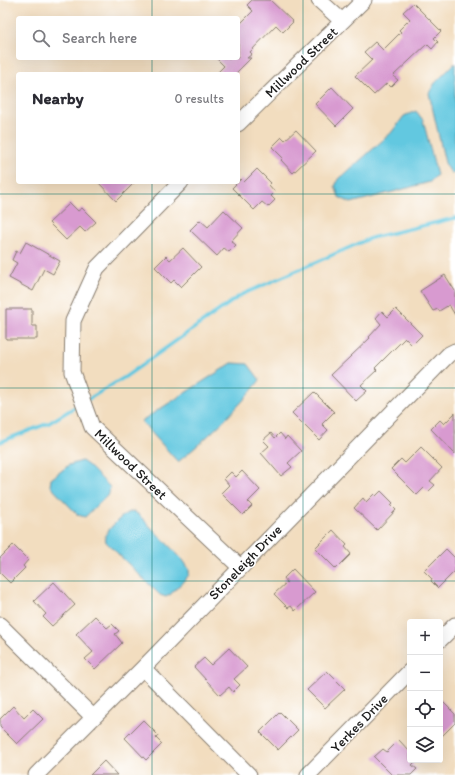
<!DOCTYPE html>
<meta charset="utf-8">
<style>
body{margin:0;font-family:Itim,sans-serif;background:#f2f2f3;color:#2b2b33}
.controls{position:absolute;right:12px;bottom:12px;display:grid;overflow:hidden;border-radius:4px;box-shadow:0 4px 16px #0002}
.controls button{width:36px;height:36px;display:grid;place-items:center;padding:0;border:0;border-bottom:1px solid #e1e1e2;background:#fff;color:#2b2b33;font:20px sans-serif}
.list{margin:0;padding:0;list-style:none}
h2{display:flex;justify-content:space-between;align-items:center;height:52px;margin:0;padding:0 16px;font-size:17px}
h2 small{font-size:13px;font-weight:400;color:#7c7c81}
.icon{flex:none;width:22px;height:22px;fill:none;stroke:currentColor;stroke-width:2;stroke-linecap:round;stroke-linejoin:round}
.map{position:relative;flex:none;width:455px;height:775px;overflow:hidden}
.search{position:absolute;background:#fff;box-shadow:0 4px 16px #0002;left:16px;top:16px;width:224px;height:44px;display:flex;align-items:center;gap:10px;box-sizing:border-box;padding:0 14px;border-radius:4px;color:#7c7c81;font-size:15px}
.panel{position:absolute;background:#fff;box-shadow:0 4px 16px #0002;left:16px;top:72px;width:224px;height:112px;border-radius:4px}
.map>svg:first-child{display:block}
.water{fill:#62c8e0;stroke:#3f727e}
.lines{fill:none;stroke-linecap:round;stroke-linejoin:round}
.stream{stroke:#62c8e0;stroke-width:3.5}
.building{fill:#d89ad0}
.minor-casing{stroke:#877c6e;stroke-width:17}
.minor{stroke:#fff;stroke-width:15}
.grid{fill:none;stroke:#0f766e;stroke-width:1;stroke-opacity:0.55}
.labels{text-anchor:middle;stroke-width:3;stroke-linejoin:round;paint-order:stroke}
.street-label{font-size:14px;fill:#1c1c1c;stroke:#fff}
</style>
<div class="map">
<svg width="455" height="775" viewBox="0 0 455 775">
<rect width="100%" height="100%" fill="#fff"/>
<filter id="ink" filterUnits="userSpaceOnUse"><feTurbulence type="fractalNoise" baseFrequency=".025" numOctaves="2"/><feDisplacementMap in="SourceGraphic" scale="8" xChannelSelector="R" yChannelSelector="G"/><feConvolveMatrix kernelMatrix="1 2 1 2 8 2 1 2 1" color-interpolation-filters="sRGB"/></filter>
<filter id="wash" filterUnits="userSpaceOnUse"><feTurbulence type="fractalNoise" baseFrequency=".012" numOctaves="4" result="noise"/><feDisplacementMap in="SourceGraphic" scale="16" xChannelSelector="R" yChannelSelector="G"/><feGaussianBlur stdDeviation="0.9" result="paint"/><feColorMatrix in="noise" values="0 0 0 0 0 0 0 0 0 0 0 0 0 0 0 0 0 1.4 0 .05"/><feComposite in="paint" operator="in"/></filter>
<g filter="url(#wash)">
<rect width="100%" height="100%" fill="#f2ddbf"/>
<path class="water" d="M 455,63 L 455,173 L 451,173 L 445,163 L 429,93 L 435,83 Z
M 416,111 L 423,120 L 437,175 L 430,182 L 351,203 L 339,197 L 335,186 L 339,179 L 391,133 L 404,116 Z
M 232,363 L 248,364 L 260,380 C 238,409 206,439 178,462 L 141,421 Z
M 82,461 L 89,466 L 110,487 L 109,494 L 85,517 L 78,515 L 50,486 L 51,479 L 69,465 Z
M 133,511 L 139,515 L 183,560 L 189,569 L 189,575 L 171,594 L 166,597 L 160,595 L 106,542 L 105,536 C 110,527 122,514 133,511 Z"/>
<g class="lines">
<path class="stream" d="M 87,400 L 125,377 L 241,295 L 371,238 L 455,218
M 0,442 L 49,423 L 80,404"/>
</g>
<g id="blocks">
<path class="building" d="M 252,0 L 270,0 L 293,22 L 283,32 L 276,25 L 250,52 L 252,54 L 247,58 L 251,58 L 235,74 L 216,74 L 224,66 L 216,58 L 238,58 L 238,26 L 253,11 L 247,5 Z
M 413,3 L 441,31 L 434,38 L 438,42 L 432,49 L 427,44 L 393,76 L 398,80 L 391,87 L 387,83 L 374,95 L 355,76 L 372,60 L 364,52 L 375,42 L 383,50 L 401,32 L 399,30 L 410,19 L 403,12 Z
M 332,87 L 353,109 L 336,126 L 315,104 Z
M 296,130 L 316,151 L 293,173 L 281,160 L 283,158 L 272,147 L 282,137 L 285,140 Z
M 257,169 L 271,183 L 269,185 L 275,192 L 271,196 L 275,200 L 268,207 L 262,202 L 254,210 L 232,188 L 241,179 L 244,182 Z
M 98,182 L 135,182 L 116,201 Z
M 70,203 L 78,211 L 82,208 L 96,222 L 85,232 L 80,227 L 66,240 L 49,223 Z
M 224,210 L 243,228 L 231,241 L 236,245 L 229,252 L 224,248 L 217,256 L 190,230 L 200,220 L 208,227 Z
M 26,242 L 60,261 L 53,274 L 44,269 L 33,291 L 9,278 L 17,263 L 12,260 L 16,251 L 20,253 Z
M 183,248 L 201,267 L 181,287 L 174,280 L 171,283 L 155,267 L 166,256 L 170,260 Z
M 445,275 L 455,291 L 455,315 L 449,305 L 439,311 L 438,309 L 433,311 L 420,291 Z
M 6,309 L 32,309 L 32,326 L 37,326 L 37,339 L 6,339 Z
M 396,309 L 422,335 L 412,345 L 405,338 L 375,368 L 377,370 L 361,385 L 367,391 L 356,401 L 331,375 L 370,338 L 369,337 L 381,324 L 376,318 L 382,311 L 388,317 Z
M 314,392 L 334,412 L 322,424 L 328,430 L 319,440 L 292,413 Z
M 455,413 L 455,454 L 431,429 L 440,420 L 444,424 Z
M 271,433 L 275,438 L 280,433 L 285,439 L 287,436 L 301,451 L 288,463 L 292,467 L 281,476 L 261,453 L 269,446 L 263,440 Z
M 421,447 L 442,468 L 430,481 L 435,485 L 428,492 L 424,488 L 417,495 L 391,469 L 401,459 L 405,463 Z
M 242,471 L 260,490 L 248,502 L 252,506 L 243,515 L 221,493 L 229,485 L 224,479 L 231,472 L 236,477 Z
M 381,491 L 393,503 L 391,505 L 396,510 L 377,530 L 354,508 L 363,498 L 366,502 L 374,494 L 376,496 Z
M 333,530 L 347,545 L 345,547 L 351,554 L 336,569 L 315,548 Z
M 13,545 L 28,560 L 23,566 L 25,568 L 10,583 L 0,573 L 0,558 Z
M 446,549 L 455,558 L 455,571 L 438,588 L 431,581 L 432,579 L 424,571 Z
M 293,569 L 315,592 L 295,611 L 291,606 L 288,608 L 274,594 L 287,582 L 284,578 Z
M 54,582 L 75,605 L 52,626 L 43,617 L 46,614 L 34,601 Z
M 95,616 L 107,628 L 112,624 L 119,631 L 115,634 L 122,643 L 95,669 L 85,659 L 93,652 L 76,634 Z
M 229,648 L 247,667 L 234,679 L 240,685 L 233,692 L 229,687 L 220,695 L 194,667 L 204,658 L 211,665 Z
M 327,671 L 345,689 L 325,708 L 307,690 Z
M 440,699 L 455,714 L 455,723 L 440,738 Z
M 13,706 L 24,718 L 33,709 L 43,719 L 17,744 L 0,727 L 0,719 Z
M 280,712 L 298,730 L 278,750 L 260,732 Z
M 143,720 L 158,735 L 156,738 L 162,744 L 146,760 L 125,738 Z
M 399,740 L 410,752 L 410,760 L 417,760 L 412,765 L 417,769 L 411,775 L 392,775 L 374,757 L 383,749 L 387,752 Z
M 104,761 L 117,775 L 90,775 Z"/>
</g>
</g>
<g filter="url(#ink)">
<use href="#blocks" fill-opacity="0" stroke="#877c6e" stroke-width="1"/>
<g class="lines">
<g class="minor-casing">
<path id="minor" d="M 319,0 L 342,21
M 238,124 L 364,0
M 181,182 L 97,268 L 73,321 L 72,372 L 92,427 L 240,567
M 0,625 L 93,717
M 440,640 L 455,625
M 143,668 L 249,775
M 36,775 L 143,668 L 449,354 L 455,351
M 308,775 L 410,671"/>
</g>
<use href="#minor" class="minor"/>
</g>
</g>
<path class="grid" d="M 152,0 L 152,18M 303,0 L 303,775M 152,58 L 152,74M 152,182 L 152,775M 0,194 L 455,194M 0,388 L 455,388M 0,581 L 455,581"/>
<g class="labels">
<g class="street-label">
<text transform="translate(301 62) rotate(-44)" y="5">Millwood Street</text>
<text transform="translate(131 464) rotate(44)" y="5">Millwood Street</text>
<text transform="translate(245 562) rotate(-46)" y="5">Stoneleigh Drive</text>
<text transform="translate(359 723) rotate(-46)" y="5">Yerkes Drive</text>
</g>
</g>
</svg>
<div class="controls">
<button>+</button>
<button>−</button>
<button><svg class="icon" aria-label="locate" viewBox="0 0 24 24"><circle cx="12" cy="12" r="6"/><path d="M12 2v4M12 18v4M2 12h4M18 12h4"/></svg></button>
<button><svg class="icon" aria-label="layers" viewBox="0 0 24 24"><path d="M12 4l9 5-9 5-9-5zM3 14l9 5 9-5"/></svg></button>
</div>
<div class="search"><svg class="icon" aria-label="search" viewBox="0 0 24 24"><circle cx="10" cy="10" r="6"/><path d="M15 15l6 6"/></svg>Search here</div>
<section class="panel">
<h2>Nearby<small>0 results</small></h2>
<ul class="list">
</ul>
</section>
</div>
